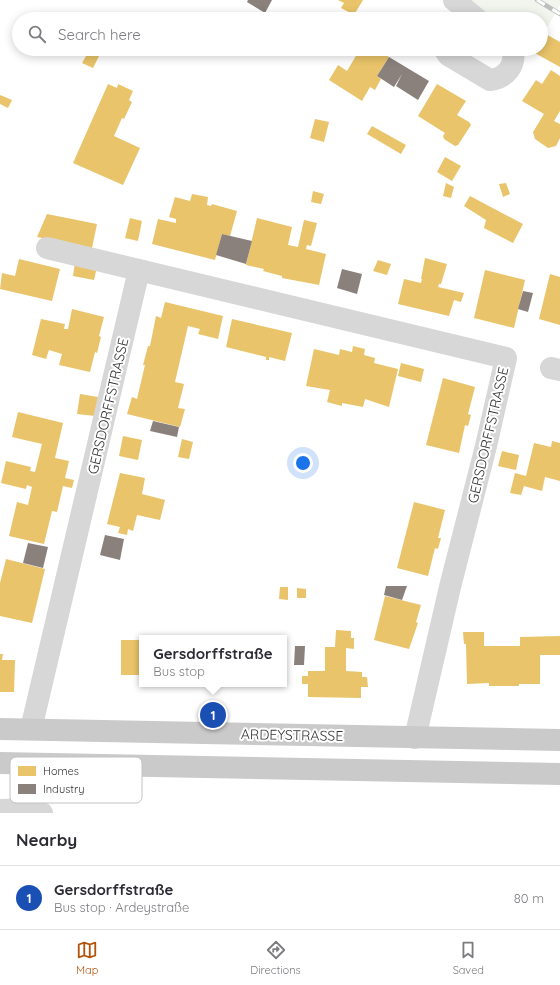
<!DOCTYPE html>
<meta charset="utf-8">
<style>
body{margin:0;font-family:Quicksand,sans-serif;background:#f2f2f3;color:#2b2b33}
.you{position:absolute;left:303px;top:463px;width:14px;height:14px;margin:-10px;border:3px solid #fff;border-radius:50%;background:#1a73e8;box-shadow:0 0 0 6px #1a73e833}
.badge{display:grid;place-items:center;width:26px;height:26px;border-radius:50%;background:#b45309;color:#fff;font-size:13px;font-weight:700}
.pin{position:absolute;translate:-50% -50%;border:2px solid #fff;box-shadow:0 1px 4px #0006}
.popup{position:absolute;left:139px;top:635px;width:148px;height:52px;box-sizing:border-box;display:grid;place-content:center;border-radius:0px;background:#fff;filter:drop-shadow(0 1px 3px #0005);font-size:13px;white-space:nowrap;color:#7c7c81}
.popup b{font-size:15px;color:#2b2b33}
.popup::after{content:'';position:absolute;left:50%;top:100%;margin-left:-8px;border:8px solid transparent;border-top-color:#fff}
.list{margin:0;padding:0;list-style:none}
h2{display:flex;justify-content:space-between;align-items:center;height:52px;margin:0;padding:0 16px;font-size:17px}
h2 small{font-size:13px;font-weight:400;color:#7c7c81}
.list li{display:grid;grid-template-columns:26px 1fr auto;gap:12px;align-items:center;box-sizing:border-box;height:64px;padding:0 16px;border-top:1px solid #e1e1e2}
.list b{display:block;font-size:15px;white-space:nowrap}
.list p{margin:0;font-size:13px;white-space:nowrap;color:#7c7c81}
.list em{font-size:13px;font-style:normal;color:#7c7c81}
.icon{flex:none;width:22px;height:22px;fill:none;stroke:currentColor;stroke-width:2;stroke-linecap:round;stroke-linejoin:round}
.map{position:relative;flex:none;width:560px;height:813px;overflow:hidden}
.search{position:absolute;background:#fff;box-shadow:0 2px 10px #0003;left:12px;right:12px;top:12px;height:44px;display:flex;align-items:center;gap:10px;box-sizing:border-box;padding:0 14px;border-radius:22px;color:#7c7c81;font-size:15px}
.sheet{height:116px;background:#fff}
nav{display:flex;justify-content:space-around;align-items:center;box-sizing:border-box;height:56px;border-top:1px solid #e1e1e2;background:#fff;font-size:11px;color:#7c7c81}
nav a{display:grid;justify-items:center;gap:2px}
nav .on{color:#b45309}
.map>svg:first-child{display:block}
.green{fill:#f1f5ed}
.homes{fill:#e9c46a}
.industry{fill:#8a817c}
.lines{fill:none;stroke-linecap:round;stroke-linejoin:round}
.minor{stroke:#d7d7d7;stroke-width:22}
.major{stroke:#cacaca;stroke-width:22}
.rail-casing{stroke:#bebebe;stroke-width:4.5}
.rail{stroke:#fff;stroke-width:3;stroke-dasharray:9;stroke-linecap:butt}
.labels{text-anchor:middle;stroke-width:4;stroke-linejoin:round;paint-order:stroke}
.street-label{font-size:14px;fill:#333;stroke:#fff}
.key{fill:#fff;stroke:#c2c2c2;stroke-width:1}
.key-label{font-size:11px;fill:#333}
</style>
<div class="map">
<svg width="560" height="813" viewBox="0 0 560 813">
<rect width="100%" height="100%" fill="#fff"/>
<path class="green" d="M 460,0 L 560,0 L 560,5 L 548,26 L 541,29 L 541,19 L 490,19 Z"/>
<path class="homes" d="M 338,0 L 363,0 L 354,15 L 341,8 L 344,3 Z
M 135,12 L 144,19 L 130,19 Z
M 544,33 L 560,42 L 560,67 L 533,52 L 535,49 L 541,49 L 541,38 Z
M 90,49 L 100,54 L 93,68 L 82,63 Z
M 360,49 L 380,49 L 379,51 L 389,57 L 377,76 L 381,79 L 375,90 L 370,87 L 362,101 L 329,80 L 338,65 L 347,71 Z
M 551,70 L 560,76 L 560,111 L 554,121 L 560,124 L 560,138 L 556,146 L 548,148 L 535,139 L 533,132 L 544,114 L 522,101 L 536,80 L 542,84 Z
M 108,84 L 117,88 L 118,84 L 133,91 L 129,100 L 132,102 L 124,119 L 122,118 L 114,136 L 140,148 L 123,185 L 73,163 Z
M 437,84 L 466,101 L 457,115 L 469,122 L 471,125 L 458,145 L 455,146 L 444,139 L 443,136 L 445,133 L 418,116 Z
M 0,95 L 12,100 L 8,108 L 0,104 Z
M 315,119 L 329,122 L 324,142 L 310,138 Z
M 372,126 L 406,145 L 401,154 L 367,134 Z
M 445,157 L 461,166 L 452,181 L 437,172 Z
M 446,183 L 454,187 L 451,198 L 443,196 Z
M 506,183 L 510,194 L 503,197 L 499,184 Z
M 313,191 L 324,194 L 321,204 L 311,202 Z
M 192,194 L 208,197 L 207,205 L 211,206 L 212,204 L 237,211 L 230,236 L 222,234 L 215,260 L 152,244 L 158,219 L 176,223 L 176,219 L 169,217 L 175,197 L 190,201 Z
M 470,196 L 523,224 L 513,243 L 484,228 L 486,220 L 464,206 Z
M 47,214 L 97,224 L 92,248 L 37,237 Z
M 130,218 L 142,221 L 138,241 L 125,238 Z
M 257,218 L 292,227 L 288,245 L 298,247 L 304,220 L 317,223 L 311,246 L 307,245 L 306,249 L 326,254 L 319,285 L 282,278 L 282,276 L 263,271 L 264,269 L 246,265 Z
M 425,258 L 447,264 L 441,284 L 439,284 L 438,287 L 464,293 L 461,302 L 454,300 L 449,316 L 398,304 L 404,279 L 421,283 L 422,279 L 421,279 Z
M 19,259 L 60,269 L 52,301 L 0,289 L 2,273 L 15,276 Z
M 378,260 L 391,264 L 387,275 L 373,271 Z
M 75,262 L 97,267 L 94,280 L 73,276 Z
M 485,270 L 525,280 L 514,328 L 474,318 Z
M 550,274 L 560,277 L 560,325 L 539,319 Z
M 165,302 L 223,316 L 218,339 L 198,334 L 200,329 L 188,326 L 175,382 L 184,384 L 178,408 L 185,409 L 180,427 L 127,414 L 132,397 L 137,399 L 145,365 L 143,365 L 148,346 L 150,346 L 156,316 L 161,318 Z
M 72,309 L 104,317 L 99,336 L 101,337 L 97,353 L 95,352 L 90,372 L 59,365 L 62,354 L 49,350 L 46,359 L 32,355 L 41,319 L 65,324 L 64,329 L 68,329 Z
M 232,319 L 292,333 L 285,361 L 269,357 L 269,360 L 266,360 L 266,357 L 226,347 Z
M 353,346 L 365,349 L 364,355 L 375,358 L 374,363 L 398,369 L 389,407 L 365,399 L 363,407 L 342,403 L 342,406 L 327,402 L 330,390 L 306,386 L 314,349 L 339,355 L 340,349 L 352,352 Z
M 401,363 L 424,369 L 421,382 L 398,376 Z
M 443,378 L 475,387 L 468,414 L 471,415 L 468,426 L 465,425 L 459,453 L 426,445 Z
M 80,394 L 98,397 L 95,416 L 77,414 Z
M 18,412 L 63,423 L 55,458 L 69,461 L 65,478 L 74,480 L 72,488 L 63,486 L 57,512 L 52,511 L 44,544 L 9,536 L 17,502 L 28,505 L 32,487 L 27,485 L 26,489 L 1,483 L 6,461 L 31,467 L 30,471 L 35,472 L 42,444 L 12,437 Z
M 123,436 L 142,440 L 138,460 L 119,456 Z
M 182,439 L 193,442 L 189,459 L 178,457 Z
M 552,441 L 560,443 L 560,481 L 545,477 L 542,491 L 524,486 L 521,495 L 510,493 L 515,473 L 526,476 L 534,443 L 551,447 Z
M 502,451 L 519,455 L 516,470 L 498,466 Z
M 120,473 L 145,478 L 142,494 L 165,500 L 160,520 L 137,515 L 133,531 L 128,529 L 127,535 L 118,533 L 120,527 L 107,524 Z
M 414,502 L 445,510 L 438,538 L 441,538 L 438,549 L 435,548 L 428,576 L 397,568 Z
M 6,559 L 45,569 L 32,623 L 0,616 L 0,583 Z
M 280,587 L 288,587 L 288,600 L 279,599 Z
M 297,588 L 306,589 L 306,598 L 297,598 Z
M 385,596 L 421,605 L 416,622 L 418,623 L 409,649 L 374,640 Z
M 336,630 L 351,631 L 351,638 L 354,638 L 354,649 L 346,648 L 346,671 L 362,672 L 362,677 L 367,677 L 368,687 L 361,687 L 361,698 L 308,697 L 308,684 L 302,684 L 302,676 L 308,676 L 308,671 L 325,671 L 325,647 L 335,647 Z
M 463,632 L 484,632 L 484,646 L 520,646 L 520,637 L 560,636 L 560,655 L 540,655 L 540,684 L 519,684 L 519,686 L 489,686 L 489,683 L 467,684 L 466,644 L 464,644 Z
M 121,640 L 142,640 L 142,675 L 121,675 Z
M 0,654 L 3,654 L 2,660 L 15,660 L 14,692 L 0,692 Z
M 255,684 L 281,684 L 281,687 L 255,687 Z"/>
<path class="industry" d="M 248,0 L 272,0 L 265,13 L 247,2 Z
M 336,49 L 347,49 L 344,54 Z
M 389,57 L 429,81 L 418,100 L 396,86 L 402,74 L 394,87 L 377,76 Z
M 222,234 L 252,241 L 246,264 L 216,255 Z
M 342,269 L 362,274 L 357,294 L 337,288 Z
M 523,291 L 533,293 L 528,312 L 518,309 Z
M 153,421 L 179,427 L 177,437 L 150,431 Z
M 105,535 L 124,539 L 120,560 L 100,555 Z
M 28,543 L 48,547 L 43,568 L 23,563 Z
M 386,586 L 407,586 L 402,600 L 384,595 Z
M 295,646 L 305,646 L 304,665 L 294,665 Z"/>
<g class="lines">
<path class="minor" d="M 454,0 L 477,19
M 444,49 L 448,55 L 490,80 C 506,78 516,66 513,49
M 47,248 L 506,358 L 486,446 L 450,587 L 415,738
M 551,368 L 560,370
M 31,729 L 139,270
M 0,810 L 32,809 L 42,813"/>
<path class="major" d="M 0,729 L 560,740
M 0,763 L 560,774"/>
<g class="rail-casing">
<path id="rail" d="M 537,0 L 560,14"/>
</g>
<use href="#rail" class="rail"/>
</g>
<g class="labels">
<g class="street-label">
<text transform="translate(108 406) rotate(-77)" y="5">GERSDORFFSTRASSE</text>
<text transform="translate(488 435) rotate(-77)" y="5">GERSDORFFSTRASSE</text>
<text transform="translate(292 735) rotate(1)" y="5">ARDEYSTRASSE</text>
</g>
</g>
<rect x="10" y="757" width="132" height="46" rx="6" class="key"/>
<rect x="18" y="766" width="18" height="10" fill="#e9c46a"/>
<rect x="18" y="784" width="18" height="10" fill="#8a817c"/>
<g class="key-label">
<text x="43" y="775">Homes</text>
<text x="43" y="793">Industry</text>
</g>
</svg>
<div class="you"></div>
<div class="pin badge" style="left:213px;top:715px;background:#1a4fb4">1</div>
<div class="popup"><b>Gersdorffstraße</b>Bus stop</div>
<div class="search"><svg class="icon" aria-label="search" viewBox="0 0 24 24"><circle cx="10" cy="10" r="6"/><path d="M15 15l6 6"/></svg>Search here</div>
</div>
<section class="sheet">
<h2>Nearby<small></small></h2>
<ul class="list">
<li><span class="badge" style="background:#1a4fb4">1</span><div><b>Gersdorffstraße</b><p>Bus stop · Ardeystraße</p></div><em>80 m</em></li>
</ul>
</section>
<nav>
<a class="on"><svg class="icon" aria-label="map" viewBox="0 0 24 24"><path d="M3 6l6-2 6 2 6-2v14l-6 2-6-2-6 2zM9 4v14M15 6v14"/></svg>Map</a>
<a><svg class="icon" aria-label="directions" viewBox="0 0 24 24"><path d="M12 3l9 9-9 9-9-9zM9 14v-3h6M13 9l2 2-2 2"/></svg>Directions</a>
<a><svg class="icon" aria-label="saved" viewBox="0 0 24 24"><path d="M7 4h10v16l-5-4-5 4z"/></svg>Saved</a>
</nav>
